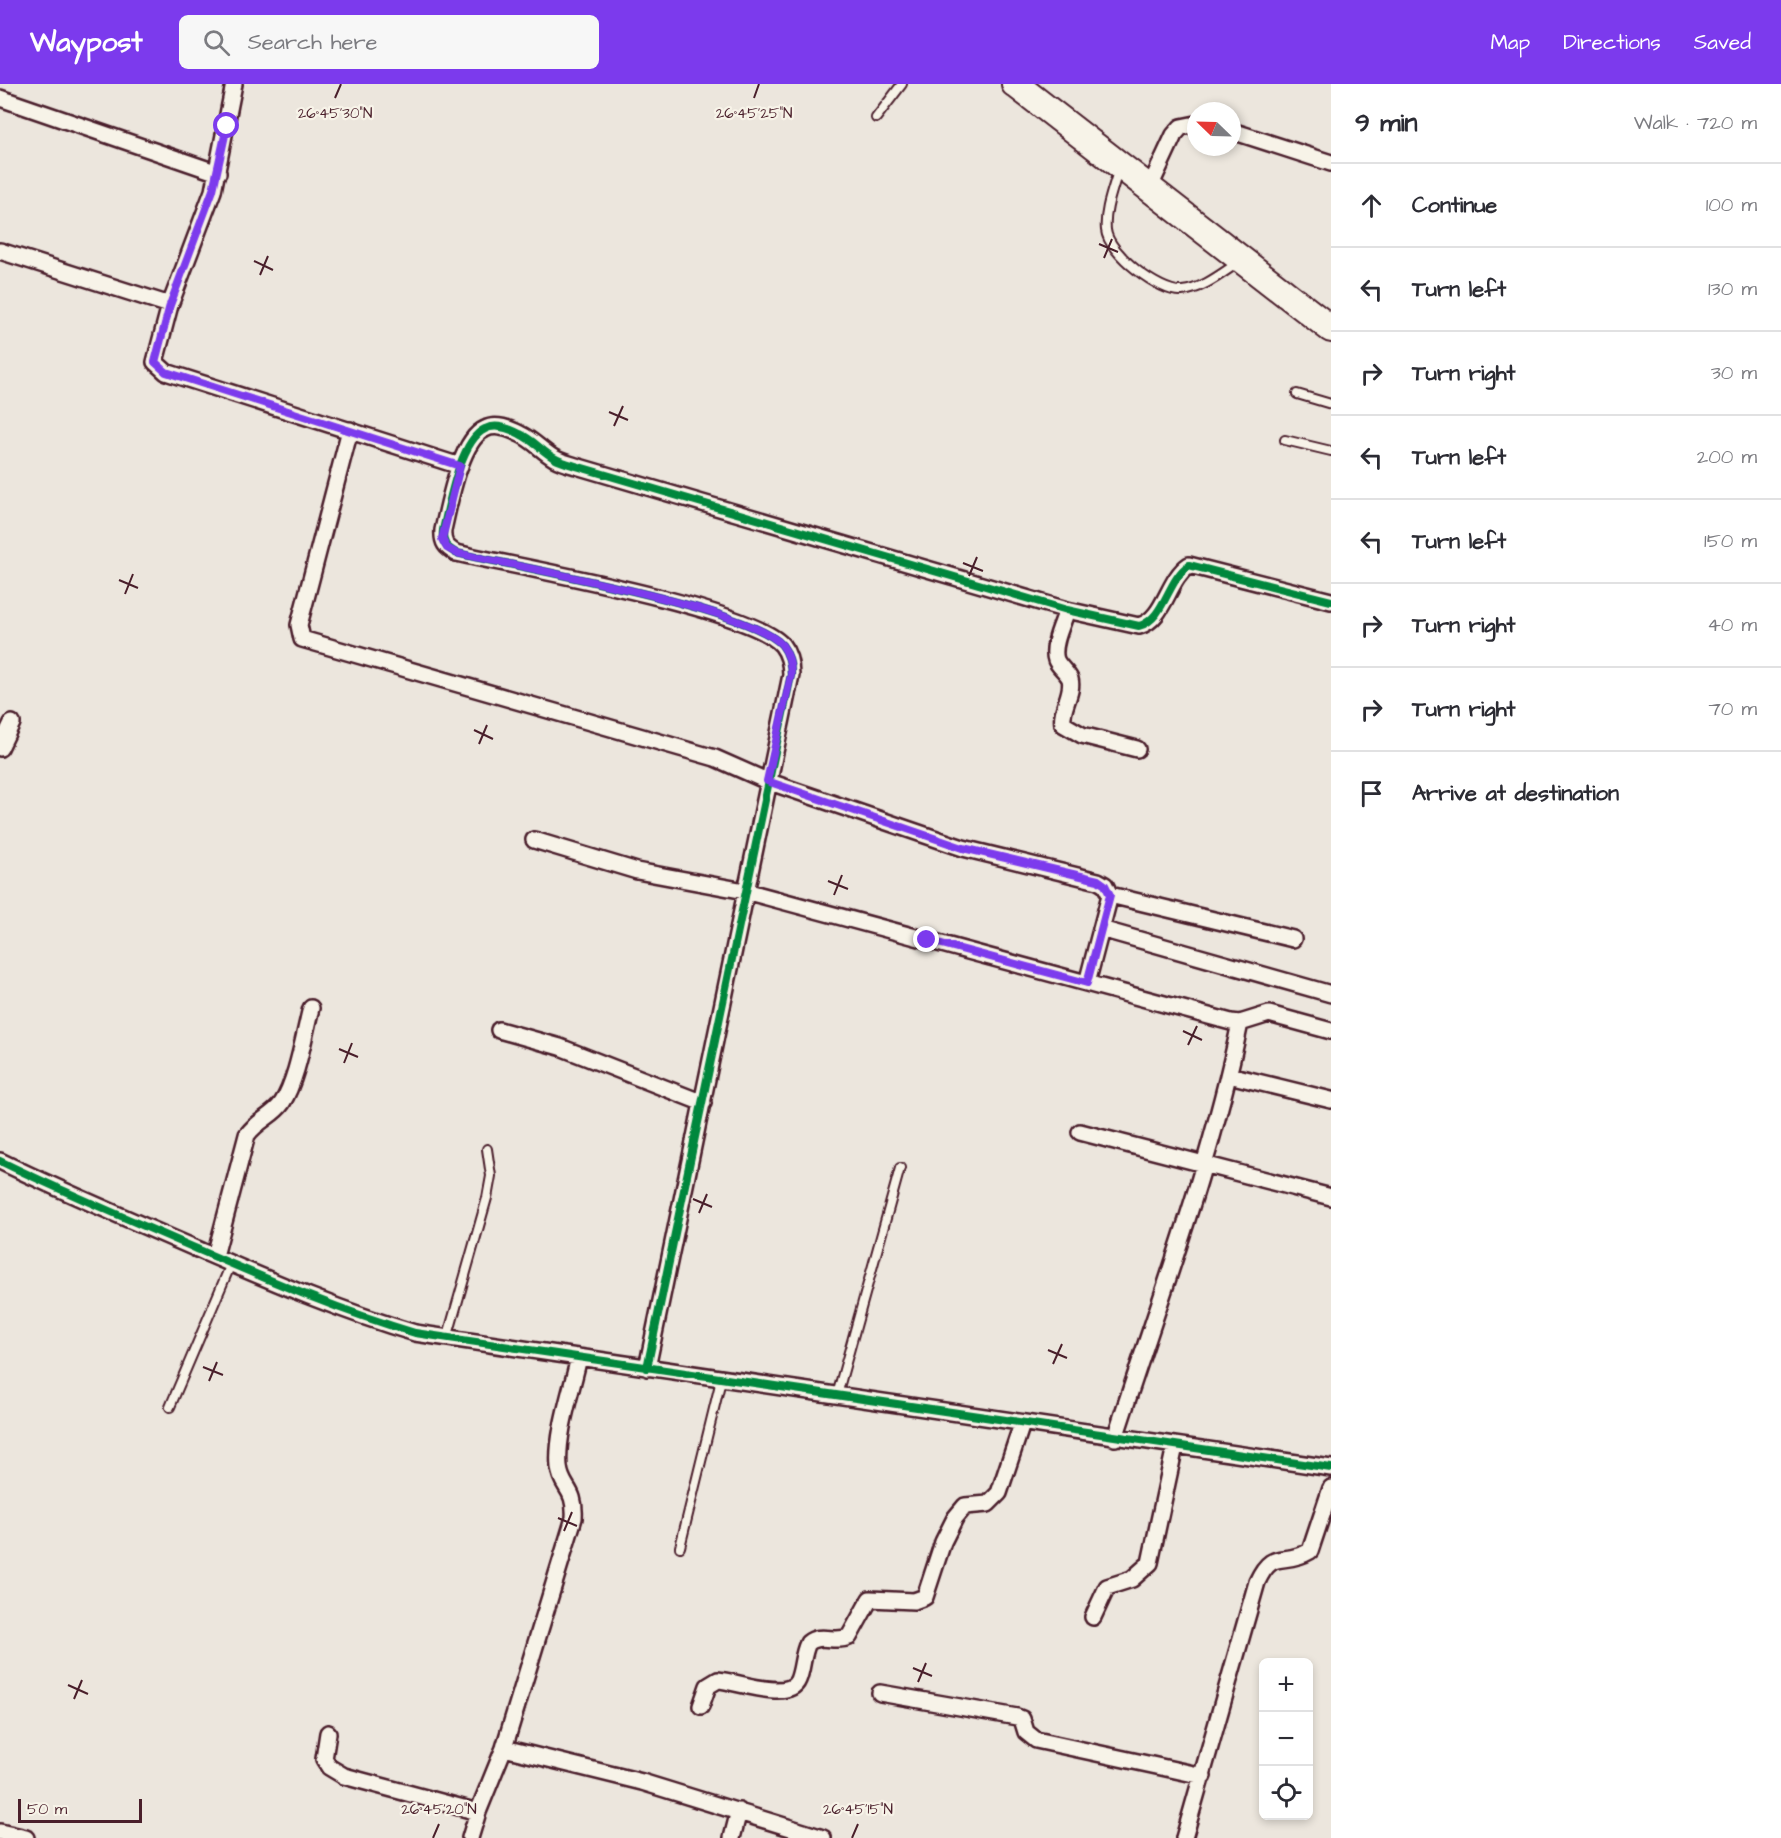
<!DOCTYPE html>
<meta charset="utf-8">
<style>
body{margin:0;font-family:"Architects Daughter",sans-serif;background:#f7f7f7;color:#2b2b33}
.controls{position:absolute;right:18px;bottom:18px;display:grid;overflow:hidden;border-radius:9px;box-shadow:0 3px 9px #0003}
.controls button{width:54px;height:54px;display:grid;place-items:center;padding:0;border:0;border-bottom:2px solid #e1e1e2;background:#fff;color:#2b2b33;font:30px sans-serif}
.compass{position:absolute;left:1187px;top:18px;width:54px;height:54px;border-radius:50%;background:#fff;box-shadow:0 3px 9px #0003;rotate:293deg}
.scale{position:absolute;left:18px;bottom:15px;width:124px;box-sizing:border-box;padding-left:6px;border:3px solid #4a1f2b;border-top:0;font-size:16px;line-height:21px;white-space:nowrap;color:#4a1f2b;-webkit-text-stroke:4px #f7f3e8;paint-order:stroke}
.stop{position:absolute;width:18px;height:18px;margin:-14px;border:4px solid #7c3aed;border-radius:50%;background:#fff}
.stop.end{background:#7c3aed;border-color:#fff;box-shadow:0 2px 6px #0008}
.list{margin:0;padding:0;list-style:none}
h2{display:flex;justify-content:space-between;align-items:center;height:78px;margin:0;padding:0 24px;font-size:26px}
h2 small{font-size:20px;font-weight:400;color:#7c7c81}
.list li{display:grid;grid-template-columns:39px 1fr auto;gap:18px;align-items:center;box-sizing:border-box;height:84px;padding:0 24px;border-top:2px solid #e1e1e2}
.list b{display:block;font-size:22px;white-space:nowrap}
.list em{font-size:20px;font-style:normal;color:#7c7c81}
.icon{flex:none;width:33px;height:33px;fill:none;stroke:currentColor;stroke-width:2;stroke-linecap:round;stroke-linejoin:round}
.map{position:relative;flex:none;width:1331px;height:1754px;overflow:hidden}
header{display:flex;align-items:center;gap:36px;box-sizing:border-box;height:84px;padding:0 30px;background:#7c3aed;color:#fff}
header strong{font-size:28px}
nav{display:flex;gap:33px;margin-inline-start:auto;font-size:21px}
.search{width:420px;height:54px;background:#f7f7f7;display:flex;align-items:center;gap:15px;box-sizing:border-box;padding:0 21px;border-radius:9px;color:#7c7c81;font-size:22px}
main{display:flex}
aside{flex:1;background:#fff}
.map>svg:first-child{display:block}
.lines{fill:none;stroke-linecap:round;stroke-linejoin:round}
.service-casing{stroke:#4a1f2b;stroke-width:12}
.minor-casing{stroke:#4a1f2b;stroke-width:20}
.trunk-casing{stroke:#4a1f2b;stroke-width:30}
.service{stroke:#f7f3e8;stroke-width:8}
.minor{stroke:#f7f3e8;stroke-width:15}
.trunk{stroke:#f7f3e8;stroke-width:26}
.cycleway-casing{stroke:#f7f3e8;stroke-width:11}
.cycleway{stroke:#00873e;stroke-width:8}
.route{stroke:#7c3aed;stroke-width:8}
.ticks{fill:none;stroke:#4a1f2b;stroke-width:2}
.ticks-label{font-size:15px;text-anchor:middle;fill:#4a1f2b;stroke:#f7f3e8;stroke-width:4.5;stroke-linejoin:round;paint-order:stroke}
</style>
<header>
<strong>Waypost</strong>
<div class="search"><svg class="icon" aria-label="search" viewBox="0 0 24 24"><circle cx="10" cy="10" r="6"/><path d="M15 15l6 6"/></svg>Search here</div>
<nav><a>Map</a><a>Directions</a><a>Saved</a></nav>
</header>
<main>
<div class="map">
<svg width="1331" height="1754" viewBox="0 0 1331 1754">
<rect width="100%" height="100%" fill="#ece6dd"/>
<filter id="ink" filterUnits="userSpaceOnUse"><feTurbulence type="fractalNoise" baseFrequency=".0167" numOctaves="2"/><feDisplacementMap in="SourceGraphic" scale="12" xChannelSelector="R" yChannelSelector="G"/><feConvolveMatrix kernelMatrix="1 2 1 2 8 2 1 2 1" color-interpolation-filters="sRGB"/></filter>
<g filter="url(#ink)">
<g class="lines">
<g class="service-casing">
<path id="service" d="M 876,34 L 902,0
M 1118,87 C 1113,105 1104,127 1106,146 C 1108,169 1160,209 1182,207 C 1203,205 1222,189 1239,178
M 1297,310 L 1331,320
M 1285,356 L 1331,367
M 447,1255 L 487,1114 L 491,1092 L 487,1065
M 837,1311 L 900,1084
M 170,1323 L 231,1180
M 680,1463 L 721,1296"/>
</g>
<g class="minor-casing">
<path id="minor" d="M 234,0 L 213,107 L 170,221 L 155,278 L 166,288 L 460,382
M 0,14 L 218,89
M 1232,47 L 1331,79
M 1149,105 L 1174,51 L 1181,43 L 1196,40
M 0,167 L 170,221
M 350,346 L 299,541 L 302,555 L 715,674 L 767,697 L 963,764 L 1098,797 L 1105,801 L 1110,811 L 1293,855
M 1067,526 C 1063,539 1051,562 1056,576 C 1059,583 1067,588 1070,595 C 1074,609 1060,625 1063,640 L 1082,651 L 1137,665
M 0,664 L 12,639
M 534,756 L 637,787 L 745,807 L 1231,938 L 1240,939 L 1269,930 L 1331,947
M 1101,845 L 1331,910
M 1087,899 L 1110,811
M 499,946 L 560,963 L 703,1019
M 1229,991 L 1331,1016
M 1080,1048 L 1331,1113
M 0,1077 C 65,1109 131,1136 197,1165 C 269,1196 340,1227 415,1249 L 1331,1384
M 215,1172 L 247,1051 C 258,1036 273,1032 282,1019 C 297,996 304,951 311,924
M 647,1284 L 791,591 C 791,579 789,570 782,561 C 751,524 514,482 456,469 C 446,463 442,459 443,446 C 449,421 460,356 485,345 C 496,339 510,345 520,350 C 533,356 542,367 554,374 C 561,378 569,380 576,382 L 1067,526 L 1139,542 C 1165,535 1167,496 1189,481 L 1331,517
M 1115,1354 C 1159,1217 1211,1080 1240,939
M 1093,1533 L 1107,1503 L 1132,1495 L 1150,1479 L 1175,1362
M 880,1609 L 1017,1633 L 1022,1635 L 1026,1648 L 1036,1656 L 1203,1692
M 701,1622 L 708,1602 L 718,1596 C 737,1597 789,1618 798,1596 C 803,1584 802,1571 808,1559 C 820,1549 835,1559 849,1553 L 870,1515 L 914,1517 L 925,1513 L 943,1458 L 955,1434 L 965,1422 L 988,1420 L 999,1409 L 1022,1340
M 328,1649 L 324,1675 L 329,1683 L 344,1692 L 478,1728
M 504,1664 L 642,1698 L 823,1754
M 0,1748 L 26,1754
M 470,1754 L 478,1728 L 504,1664 L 574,1434 C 576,1403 561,1405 559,1383 C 556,1350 572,1306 579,1273
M 732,1754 L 739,1727
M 1184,1754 L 1257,1498 C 1273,1463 1283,1483 1310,1467 L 1331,1404"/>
</g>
<g class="trunk-casing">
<path id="trunk" d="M 1015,0 L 1331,245"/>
</g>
<use href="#service" class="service"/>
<use href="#minor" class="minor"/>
<use href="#trunk" class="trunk"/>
<g class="cycleway-casing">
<path id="cycleway" d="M 0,1077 C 65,1109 131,1136 197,1165 C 269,1196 340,1227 415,1249 L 1331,1384
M 647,1284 L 791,591 C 791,579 789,570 782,561 C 751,524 514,482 456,469 C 446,463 442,459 443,446 C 449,421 460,356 485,345 C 496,339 510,345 520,350 C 533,356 542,367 554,374 C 561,378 569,380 576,382 L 1067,526 L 1139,542 C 1165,535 1167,496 1189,481 L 1331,517"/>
</g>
<use href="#cycleway" class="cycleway"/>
</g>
</g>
<g class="lines" filter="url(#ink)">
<path class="route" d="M 227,42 L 213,106 L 170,221 L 155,278 L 166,288 L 460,382 L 442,455 L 447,464 L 456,469 C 515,482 751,524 782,561 C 789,570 791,579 791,591 L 767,697 L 963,764 L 1098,796 L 1105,801 L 1110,811 L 1087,899 L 927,856"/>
</g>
<path class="ticks" d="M 335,14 L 341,0M 754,14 L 759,0M 1099,160 L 1118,168M 1104,174 L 1112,155M 254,177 L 273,186M 260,191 L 268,172M 609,328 L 628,336M 614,342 L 623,322M 963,479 L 983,487M 969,492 L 977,473M 119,496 L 138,504M 125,510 L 133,490M 474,646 L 493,655M 479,660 L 487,641M 828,797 L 848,805M 834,811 L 842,791M 1183,947 L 1202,956M 1188,961 L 1197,942M 339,965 L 358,973M 344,979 L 352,959M 693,1115 L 712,1123M 699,1129 L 707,1110M 1048,1266 L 1067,1274M 1053,1280 L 1062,1260M 203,1283 L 223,1291M 209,1297 L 217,1278M 558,1434 L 577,1442M 564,1447 L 572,1428M 913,1584 L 932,1592M 918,1598 L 926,1579M 68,1601 L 88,1610M 74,1615 L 82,1596M 433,1754 L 439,1740M 852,1754 L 858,1740"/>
<g class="ticks-label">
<text x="754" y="34">26°45'25"N</text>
<text x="335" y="34">26°45'30"N</text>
<text x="439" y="1730">26°45'20"N</text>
<text x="858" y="1730">26°45'15"N</text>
</g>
</svg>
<div class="controls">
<button>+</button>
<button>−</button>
<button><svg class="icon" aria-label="locate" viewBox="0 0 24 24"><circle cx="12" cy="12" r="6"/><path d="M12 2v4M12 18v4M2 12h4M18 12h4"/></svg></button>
</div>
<svg class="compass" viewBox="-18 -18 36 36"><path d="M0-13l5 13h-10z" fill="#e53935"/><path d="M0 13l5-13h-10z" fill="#7c7c81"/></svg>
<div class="scale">50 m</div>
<div class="stop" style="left:227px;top:42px"></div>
<div class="stop end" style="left:927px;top:856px"></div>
</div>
<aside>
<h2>9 min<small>Walk · 720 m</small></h2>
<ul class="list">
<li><svg class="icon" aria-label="ahead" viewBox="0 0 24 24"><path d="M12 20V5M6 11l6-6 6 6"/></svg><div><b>Continue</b></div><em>100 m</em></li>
<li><svg class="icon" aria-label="left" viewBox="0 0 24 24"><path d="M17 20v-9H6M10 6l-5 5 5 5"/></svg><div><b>Turn left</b></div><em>130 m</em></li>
<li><svg class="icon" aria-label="right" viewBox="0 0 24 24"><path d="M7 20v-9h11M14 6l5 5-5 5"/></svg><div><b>Turn right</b></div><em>30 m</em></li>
<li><svg class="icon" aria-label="left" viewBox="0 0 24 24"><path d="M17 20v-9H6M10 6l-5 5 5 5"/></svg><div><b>Turn left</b></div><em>200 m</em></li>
<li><svg class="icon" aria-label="left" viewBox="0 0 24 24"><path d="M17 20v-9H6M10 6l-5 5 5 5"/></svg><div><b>Turn left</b></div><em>150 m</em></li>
<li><svg class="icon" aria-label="right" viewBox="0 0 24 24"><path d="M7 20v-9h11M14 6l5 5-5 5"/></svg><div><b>Turn right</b></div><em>40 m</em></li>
<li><svg class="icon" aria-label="right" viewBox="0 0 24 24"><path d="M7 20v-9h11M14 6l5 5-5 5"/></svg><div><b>Turn right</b></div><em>70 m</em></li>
<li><svg class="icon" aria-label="arrive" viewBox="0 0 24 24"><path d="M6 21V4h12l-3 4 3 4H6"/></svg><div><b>Arrive at destination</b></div></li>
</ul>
</aside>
</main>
